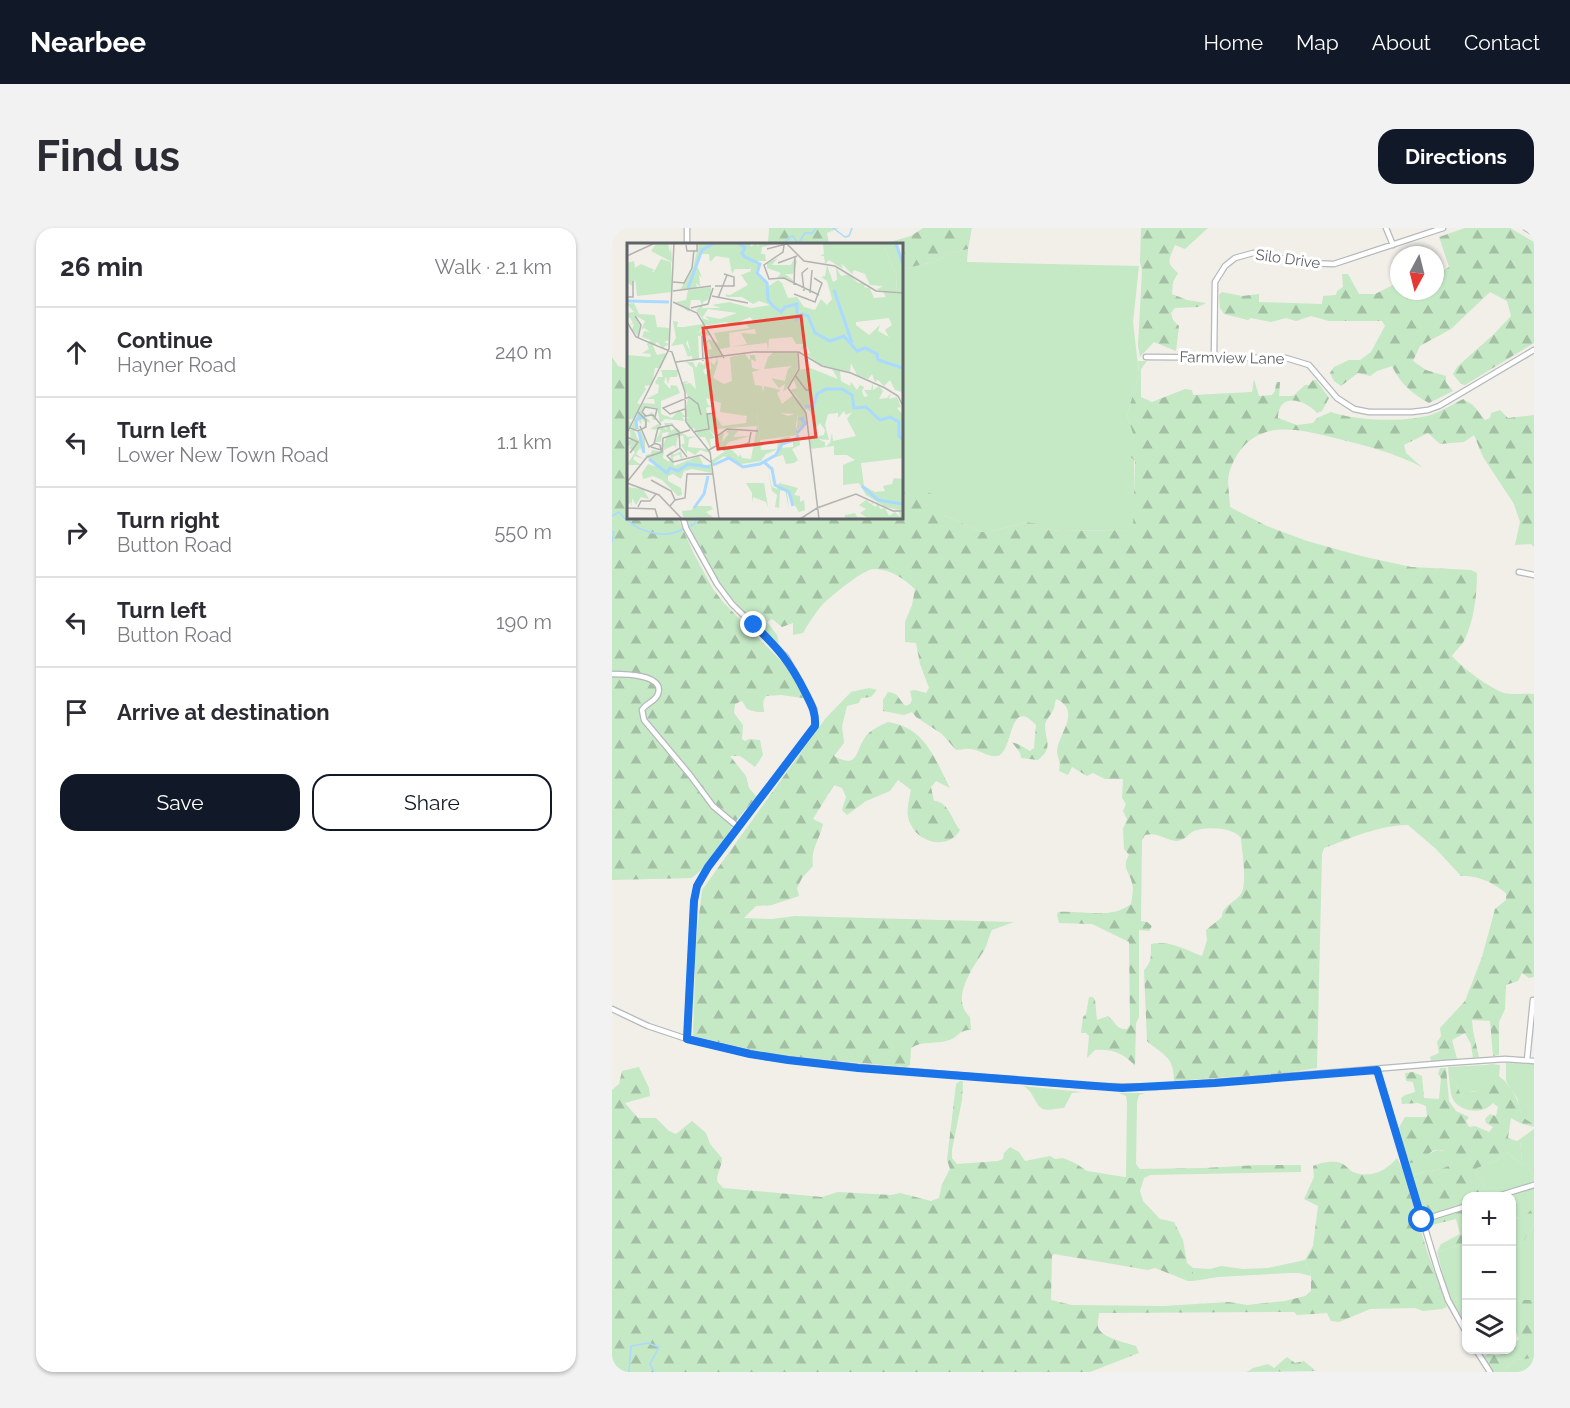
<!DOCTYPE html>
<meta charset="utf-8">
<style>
body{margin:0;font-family:Raleway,sans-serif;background:#f2f2f3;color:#2b2b33}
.controls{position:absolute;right:18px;bottom:18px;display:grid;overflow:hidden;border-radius:12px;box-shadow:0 2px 4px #0004}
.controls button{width:54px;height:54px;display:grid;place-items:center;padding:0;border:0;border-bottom:2px solid #e1e1e2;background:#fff;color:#2b2b33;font:30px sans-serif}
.compass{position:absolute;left:778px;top:18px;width:54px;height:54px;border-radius:50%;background:#fff;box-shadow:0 2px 4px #0004;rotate:187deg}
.stop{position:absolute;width:18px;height:18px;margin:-14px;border:4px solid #1a73e8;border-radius:50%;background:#fff}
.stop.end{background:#1a73e8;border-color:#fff;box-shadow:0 2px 6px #0008}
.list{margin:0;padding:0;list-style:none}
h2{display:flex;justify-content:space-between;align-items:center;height:78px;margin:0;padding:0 24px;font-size:26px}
h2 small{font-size:20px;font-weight:400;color:#7c7c81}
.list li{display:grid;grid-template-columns:39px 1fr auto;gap:18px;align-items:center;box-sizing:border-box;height:90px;padding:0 24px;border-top:2px solid #e1e1e2}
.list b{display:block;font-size:22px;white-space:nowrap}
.list p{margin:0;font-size:20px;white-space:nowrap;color:#7c7c81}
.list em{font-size:20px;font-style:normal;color:#7c7c81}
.actions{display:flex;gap:12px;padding:18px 24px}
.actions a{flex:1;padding:14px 0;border:2px solid #111827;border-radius:18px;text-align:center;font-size:21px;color:#111827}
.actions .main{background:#111827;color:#fff}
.icon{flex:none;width:33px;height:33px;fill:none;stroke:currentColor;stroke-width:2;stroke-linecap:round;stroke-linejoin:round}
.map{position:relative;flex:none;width:922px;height:1144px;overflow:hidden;border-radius:18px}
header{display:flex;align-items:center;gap:36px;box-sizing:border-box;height:84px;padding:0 30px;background:#111827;color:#fff}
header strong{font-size:28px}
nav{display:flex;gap:33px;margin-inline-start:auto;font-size:21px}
.intro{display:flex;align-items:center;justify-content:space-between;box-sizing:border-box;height:144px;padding:0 36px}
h1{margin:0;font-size:42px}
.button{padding:15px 27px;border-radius:18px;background:#111827;color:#fff;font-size:21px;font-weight:700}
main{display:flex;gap:36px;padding:0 36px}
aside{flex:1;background:#fff;border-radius:18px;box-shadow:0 2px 4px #0004}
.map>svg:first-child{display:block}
.grass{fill:#c5e8c5}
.forest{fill:url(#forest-firs)}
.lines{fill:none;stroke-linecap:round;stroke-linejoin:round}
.stream{stroke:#aadaff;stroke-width:1.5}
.street-casing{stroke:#b5b8bc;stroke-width:7}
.street{stroke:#fff;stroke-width:4.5}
.route{stroke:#1a73e8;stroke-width:8}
.labels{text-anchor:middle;stroke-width:6;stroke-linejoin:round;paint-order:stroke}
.street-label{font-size:15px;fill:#5f6368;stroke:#fff}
.inset-river{fill:none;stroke:#aadaff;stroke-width:3}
.inset-road{fill:none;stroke:#b3b3b1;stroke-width:1.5}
.view{fill:#ea4335;fill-opacity:0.15;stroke:#ea4335;stroke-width:3}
.inset-edge{fill:none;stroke:#5f6368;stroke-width:3}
</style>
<header>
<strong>Nearbee</strong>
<nav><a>Home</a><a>Map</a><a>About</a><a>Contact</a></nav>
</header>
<div class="intro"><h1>Find us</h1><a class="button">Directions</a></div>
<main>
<aside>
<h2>26 min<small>Walk · 2.1 km</small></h2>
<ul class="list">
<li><svg class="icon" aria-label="ahead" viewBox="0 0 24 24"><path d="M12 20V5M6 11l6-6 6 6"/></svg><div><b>Continue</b><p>Hayner Road</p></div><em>240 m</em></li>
<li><svg class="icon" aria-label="left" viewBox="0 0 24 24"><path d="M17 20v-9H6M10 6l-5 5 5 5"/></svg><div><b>Turn left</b><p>Lower New Town Road</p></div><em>1.1 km</em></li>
<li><svg class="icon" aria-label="right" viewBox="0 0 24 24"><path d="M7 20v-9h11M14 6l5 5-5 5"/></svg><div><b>Turn right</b><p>Button Road</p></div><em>550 m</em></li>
<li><svg class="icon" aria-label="left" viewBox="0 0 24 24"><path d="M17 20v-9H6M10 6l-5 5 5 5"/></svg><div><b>Turn left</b><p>Button Road</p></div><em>190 m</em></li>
<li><svg class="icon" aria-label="arrive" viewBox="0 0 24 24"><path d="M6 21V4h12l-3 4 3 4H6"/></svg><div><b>Arrive at destination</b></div></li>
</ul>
<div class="actions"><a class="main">Save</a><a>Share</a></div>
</aside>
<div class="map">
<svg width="922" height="1144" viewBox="0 0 922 1144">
<defs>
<pattern id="forest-firs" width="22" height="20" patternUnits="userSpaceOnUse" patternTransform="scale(1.5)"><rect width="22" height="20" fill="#c5e8c5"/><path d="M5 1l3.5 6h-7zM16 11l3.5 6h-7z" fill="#a3c0a4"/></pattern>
</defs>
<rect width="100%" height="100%" fill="#f1efe8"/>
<path class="grass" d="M 356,21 L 355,34 L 527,38 L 521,94 L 527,146 L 515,187 L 522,209 L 522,302 L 448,303 L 434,301 L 414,294 L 378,304 L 370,304 L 332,287 L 306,262 L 290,256 L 290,41 L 322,34 L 342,24 Z
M 894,835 L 922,836 L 922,899 L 920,895 L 910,889 L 905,870 L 894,853 Z
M 874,837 L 870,859 L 867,863 L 860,863 L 850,869 L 843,854 L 837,849 L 836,839 Z
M 411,858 L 470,864 L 460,865 L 452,880 C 446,880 436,883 431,881 C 423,878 422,863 411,858 Z
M 507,865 L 533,865 L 527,867 L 525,874 L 524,936 L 528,941 L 525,951 L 514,950 L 515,874 L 514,868 Z
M 922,901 L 922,940 L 917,940 L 922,950 L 922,955 L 880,968 L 874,968 L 874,960 L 864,945 L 865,940 L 886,932 L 895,924 L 909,936 L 914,937 L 910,934 L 908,911 Z
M 826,922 C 836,924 839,926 840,936 C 825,945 814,941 800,948 L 797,935 C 812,934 814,925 826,922 Z
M 922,960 L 922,981 L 912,989 L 906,989 L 900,995 L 900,968 L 895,968 Z
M 922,996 L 922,1072 L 900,1072 L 900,1025 L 912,1012 Z
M 854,1015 L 854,1100 L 835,1063 L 825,1024 Z
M 693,1032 L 699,1048 L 687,1045 L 678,1045 L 606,1049 L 581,1053 L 581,1040 L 598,1041 L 609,1038 L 631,1041 L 656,1040 Z
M 922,1130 L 922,1144 L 889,1144 L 903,1132 Z"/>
<path class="forest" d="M 157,0 L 227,0 L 215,5 L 217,16 L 156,16 Z
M 311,0 L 360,0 L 356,21 L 342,24 L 322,34 L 290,41 L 290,16 L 271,16 L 299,8 Z
M 529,0 L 596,0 L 573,21 L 563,17 C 557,32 553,34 566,45 L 561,54 L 560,66 L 575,72 L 594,75 L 586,79 L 563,80 L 559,85 L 561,92 L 567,98 L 564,123 L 542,114 L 528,129 L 526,118 L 530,43 L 528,34 Z
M 853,0 L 898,0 L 922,14 L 922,115 L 853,157 L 849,156 L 841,146 L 845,139 L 882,106 L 899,88 L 895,73 L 878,64 L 839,101 L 808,118 L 801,133 L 814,142 L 834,148 L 834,154 L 841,163 L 817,175 C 801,167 787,154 780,138 L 765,143 L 758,148 L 746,145 L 729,158 L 722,153 L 718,145 L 722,139 L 737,132 L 748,132 L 759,124 L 773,98 L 770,93 L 717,93 L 699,88 L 684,93 L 674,90 L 659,94 L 639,90 L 636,92 L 612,86 L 608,80 L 607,67 L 610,64 L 630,68 L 647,66 L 647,74 L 710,76 L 711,68 L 724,67 L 725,63 L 731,59 L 730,46 L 736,46 L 747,66 L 763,66 L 787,54 L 787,63 L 823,63 L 823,47 L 837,39 L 827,9 Z
M 0,129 L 6,138 L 16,141 L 16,290 L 66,290 L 82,326 L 101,361 L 111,374 L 174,438 L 191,466 L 191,470 L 169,467 L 154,468 L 151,474 L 152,484 L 145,484 L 135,481 L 130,473 L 123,476 L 122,485 L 131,497 L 130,511 L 133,513 L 137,511 L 148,512 L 151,527 L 143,539 L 128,528 L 118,528 L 134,548 L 137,560 L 145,569 C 136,579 127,588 120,599 C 117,603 116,607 113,611 C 109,619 87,647 79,650 L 0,652 Z
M 526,133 L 535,133 L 529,141 L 529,169 L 540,174 L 573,161 L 580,162 L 581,167 L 640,164 L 642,151 L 647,168 L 660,167 L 663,163 L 664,154 L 668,154 L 667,168 L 681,168 L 693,157 L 697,157 L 701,152 L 704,152 L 717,170 L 710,183 L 705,185 C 693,171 666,164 666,190 L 685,197 L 701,195 L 705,190 L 719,184 C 743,193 797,195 821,186 C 832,182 841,176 851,171 L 861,177 L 873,192 L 878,190 L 879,185 L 888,182 L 896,190 L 922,187 L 922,319 L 919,316 L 903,317 L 908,294 L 902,276 L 871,229 L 862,207 L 852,214 L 828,216 L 816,205 L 792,217 L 794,225 L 810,239 C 783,225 755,218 727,211 C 683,200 638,188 618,242 C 614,252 618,269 618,279 L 655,298 L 695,313 L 749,328 L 799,339 L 859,342 L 865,345 C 865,367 862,393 852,413 C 849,418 843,423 840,428 C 849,439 879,461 892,465 C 901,467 913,465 922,466 L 922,749 L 917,750 L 910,745 L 906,753 L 894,757 L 893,781 L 887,794 L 887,827 L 881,828 L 878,793 L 860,792 L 861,803 L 867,829 L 861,830 L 859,816 L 853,805 L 840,812 L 845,831 L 820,834 L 818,829 L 827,825 L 825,814 L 829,808 L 828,800 L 853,773 L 870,729 L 883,681 L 894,672 L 894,665 C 882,655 866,647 849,648 L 824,621 L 796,597 C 767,597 739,610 712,620 L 710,626 L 705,840 L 674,845 L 562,853 C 562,828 551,827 535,813 L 532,742 C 540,734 539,727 539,716 C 557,712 573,722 590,728 L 595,712 L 594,702 L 610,689 C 610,676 625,675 630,664 C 635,652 630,624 629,610 C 621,599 592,598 580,604 C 575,607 572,613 564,613 C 553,612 547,604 533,607 L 530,612 L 529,693 L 535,694 L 540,698 L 537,703 L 527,702 L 527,789 L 524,795 L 523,838 C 512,825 500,821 483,822 L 475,830 L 477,808 L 474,805 L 469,805 L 471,789 L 474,786 L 477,769 L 481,769 L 483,772 L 485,792 L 496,788 C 504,794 504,802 515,801 L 518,797 L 517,714 L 480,696 L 447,695 L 445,687 L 446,684 C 470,682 499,692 519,676 C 520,669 522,662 520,655 C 518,644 509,640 517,627 L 512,621 L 511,601 L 515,591 L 511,583 L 514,576 L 510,570 L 511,551 L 493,551 L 481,545 L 475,548 L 460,539 L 456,547 L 447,543 C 449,532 446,532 445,524 C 445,507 471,483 444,471 C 443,474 443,477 442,480 C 440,486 434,491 433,497 C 433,512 442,520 426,532 L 409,530 L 408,525 L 400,514 L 408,517 L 418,523 L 422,520 L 424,497 C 398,469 401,517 389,526 C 380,533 368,521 358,521 C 353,520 349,522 344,522 L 330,506 L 304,489 L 300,484 L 292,487 L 271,483 L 271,472 L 276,464 C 288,465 286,472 294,478 L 298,476 L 300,472 L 298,463 L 303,462 L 314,465 L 317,460 L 308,436 L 304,415 L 293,414 L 293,394 L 300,377 L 303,361 C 292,351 279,341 262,341 C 251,341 218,369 209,378 C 202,387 196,396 191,405 L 181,407 L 181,395 L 170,399 L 160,391 L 155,394 L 165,407 L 167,416 L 134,386 L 108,357 L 77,298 L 74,290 L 290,290 L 290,256 L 324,267 L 332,287 L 370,304 L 378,304 L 414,294 L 431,297 L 434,301 L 448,303 L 521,302 L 523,233 L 519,229 L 522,224 L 522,209 L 515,187 L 527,146 Z
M 257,460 L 265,462 L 259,469 L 249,470 L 247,475 L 235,478 L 230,498 L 232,515 L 222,528 C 246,541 243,525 252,511 C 257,502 268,498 276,494 C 314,500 322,530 338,560 L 324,553 L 319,559 L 322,573 C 337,574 339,591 348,602 C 337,622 307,616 298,595 C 293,584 297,573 299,562 L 286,552 L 278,563 L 254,573 L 235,587 L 230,582 L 234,569 L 230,560 L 222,557 L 201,591 L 211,596 C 208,611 198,622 201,638 L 190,650 L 185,660 L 187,668 L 160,677 L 144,678 L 132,690 L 160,691 L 183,688 L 402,694 L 380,702 C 376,709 376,717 371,724 C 360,741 338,771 358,789 L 359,802 C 346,802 347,809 337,812 C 324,817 311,812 299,820 L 298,837 L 294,839 L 162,827 L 81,808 L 84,713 L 90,662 L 213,491 L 239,464 Z
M 879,836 L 888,837 L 887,848 C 901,859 906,872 910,889 L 920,895 L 922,899 L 908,895 L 899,890 L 896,910 L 905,913 L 908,911 L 910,934 L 917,939 L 922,940 L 922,950 L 917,940 L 909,936 L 895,924 L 886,932 L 865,940 L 864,945 L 874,960 L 874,968 L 855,968 L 854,976 L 812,989 L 800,948 C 814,941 825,945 840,936 C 839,927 829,917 819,924 C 816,926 815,929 812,931 C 807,934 802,935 797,935 L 793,932 L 786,901 L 793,889 L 815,889 L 814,878 L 806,875 L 790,876 L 789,870 L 793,867 L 803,864 L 801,854 L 794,853 L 793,845 L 801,844 L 810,848 L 812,870 L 827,871 L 829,850 L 826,846 L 828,840 L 834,840 L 837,873 L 844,883 L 857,889 L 854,893 L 857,899 L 863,898 L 877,904 L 881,899 L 874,895 L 873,891 L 878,886 L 884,888 L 886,879 L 881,875 C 872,886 851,885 842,873 C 838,867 838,857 837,849 L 843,854 L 850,869 L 855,864 L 867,863 L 870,859 L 872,840 L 874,837 Z
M 27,839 L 37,860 L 38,868 L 13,875 L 26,890 L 44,890 L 57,903 L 64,906 L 80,893 L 94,905 L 98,916 L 110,930 C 110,939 105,944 105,953 L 111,960 L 210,969 L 226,964 L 279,967 L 288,965 L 319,973 L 327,970 L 330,956 L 338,941 L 335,932 L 344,856 L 348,853 L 351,853 L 350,872 L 340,922 L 340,930 L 345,936 L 386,933 L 391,931 L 392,925 L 398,919 L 407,924 L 413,933 L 438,928 L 443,931 L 451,930 L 463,935 L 475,943 L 525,951 L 528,941 L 592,940 L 647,937 L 689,937 L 689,944 L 538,947 L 532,950 L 528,963 L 531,973 L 548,991 L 562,994 L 571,1012 L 575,1035 L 581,1040 L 581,1053 L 576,1053 L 543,1040 L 536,1042 L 442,1026 L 440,1028 L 439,1072 L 460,1077 L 552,1078 L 617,1074 L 635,1077 L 673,1073 L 693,1068 L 699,1063 L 699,1048 L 693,1032 L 701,1018 L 706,978 L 692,971 L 702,949 L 701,938 C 708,935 721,932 729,935 C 734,937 737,942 741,944 C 758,951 774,943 785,930 L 790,940 L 815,1023 L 835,1079 L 830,1081 L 811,1083 L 803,1080 L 758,1081 L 727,1094 L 719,1093 L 715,1085 L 685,1087 L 682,1084 L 487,1085 C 487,1089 485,1095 486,1099 C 489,1110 515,1115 524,1118 L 527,1125 L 478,1144 L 0,1144 L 0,862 L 7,856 L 10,843 Z
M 854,981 L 854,1015 L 825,1024 L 829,1016 L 848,1006 L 844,991 L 820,997 L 819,992 Z
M 920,981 L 922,981 L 922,996 L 912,1012 L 900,1025 L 900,995 L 907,989 L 912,989 Z
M 900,1072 L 922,1072 L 922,1130 L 903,1132 L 889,1144 L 881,1144 L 872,1129 L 877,1125 C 888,1131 890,1123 900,1122 L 900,1118 L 907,1111 L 904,1105 L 900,1105 Z
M 675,1129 L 683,1135 L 692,1133 L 704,1143 L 635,1144 L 641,1140 L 656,1136 L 662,1140 Z"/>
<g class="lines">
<path class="stream" d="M 221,0 L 233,9 L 237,8 L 240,0
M 172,16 L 177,9 L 181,8 L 186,16 L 193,5 L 200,5 L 204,0
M 0,288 L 7,284 C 21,302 50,313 71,301
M 78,298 L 82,296 L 86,290
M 0,304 L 2,304 L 0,314
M 17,1144 L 19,1118 L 36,1115 L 47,1119 L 38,1136 L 42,1144"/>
<g class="street-casing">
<path id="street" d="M 75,0 L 75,16
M 774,0 L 781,17
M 914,0 L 922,5
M 534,129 L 674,130 L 697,137 L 725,170 L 742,181 L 757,184 L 800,184 L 816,182 L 827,178 L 922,122
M 602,129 L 603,54 L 613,38 L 623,30 L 641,25 L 694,35 L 722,36 L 831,0
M 71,290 L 74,300 L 105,356 L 120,376 L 174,429 L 202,481 L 203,498 L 96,639 L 85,658 L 82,673 L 75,811
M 907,344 L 922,347
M 0,446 C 11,446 53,446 46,466 C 43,474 34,475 30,482 L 32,492 L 78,547 L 101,578 L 126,599
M 0,781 L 36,798 L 75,811 L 154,829 L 246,839 L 478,858 L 544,859 L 834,835 L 893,831 L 922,833
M 915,832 L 921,772
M 765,842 L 826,1043 L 836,1072 L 855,1106
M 886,968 L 922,957
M 810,992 L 855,978
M 864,1122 L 878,1144"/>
</g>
<use href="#street" class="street"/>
</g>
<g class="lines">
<path class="route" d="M 142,397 C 166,420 178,434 193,464 C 199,476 204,484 203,498 L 96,639 L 85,658 L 82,673 L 75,811 L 138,826 L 176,832 L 246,840 L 510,860 L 603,855 L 765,842 L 810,992"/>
</g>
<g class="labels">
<g class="street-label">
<text transform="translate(676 31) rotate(8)" y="5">Silo Drive</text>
<text transform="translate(620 130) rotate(1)" y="5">Farmview Lane</text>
</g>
</g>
<g transform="translate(15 15)">
<rect width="276" height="276" fill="#f1efe8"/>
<path d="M 84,44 L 84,55 L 76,59 L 75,65 L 81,66 L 75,75 L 69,67 L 75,62 L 73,57 L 64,57 L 62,69 L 49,59 L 59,57 L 61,47 ZM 46,78 L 51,79 L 50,84 L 57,84 L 62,95 L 59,100 L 65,112 L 61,114 L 56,101 L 44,103 L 49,95 ZM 146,167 L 161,173 L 171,170 L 168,188 L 165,188 L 171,192 L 133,197 L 130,169 Z" fill="#c5e8c5"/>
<path d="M 41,0 L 43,10 L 44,2 L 45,19 L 24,8 L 29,1 ZM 72,0 L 123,0 L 124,4 L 129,0 L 131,4 L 132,0 L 152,0 L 135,4 L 134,11 L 138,11 L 139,18 L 131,18 L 132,31 L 142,43 L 151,37 L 155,40 L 161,55 L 170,54 L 177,64 L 188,67 L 194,56 L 200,62 L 205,56 L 200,38 L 194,34 L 198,33 L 200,22 L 206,39 L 210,37 L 209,24 L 214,33 L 222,31 L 231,40 L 239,40 L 237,44 L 241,45 L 241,41 L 247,55 L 259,54 L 256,49 L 276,51 L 276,161 L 275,149 L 268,147 L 263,137 L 257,143 L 251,137 L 248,139 L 245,131 L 241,136 L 230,132 L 224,120 L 223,129 L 194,122 L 179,111 L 183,110 L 180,103 L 175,106 L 176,101 L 169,101 L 165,94 L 142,96 L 141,108 L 140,100 L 104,104 L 120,101 L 114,90 L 129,91 L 128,86 L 102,90 L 103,104 L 93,106 L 94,115 L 90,113 L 91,120 L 86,135 L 97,141 L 105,138 L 103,114 L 118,111 L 123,118 L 123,112 L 128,112 L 129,119 L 124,116 L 125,125 L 133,127 L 125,129 L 128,142 L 135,143 L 136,150 L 137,143 L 154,147 L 150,150 L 155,161 L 166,152 L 174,158 L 163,147 L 170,145 L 166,136 L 172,127 L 183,125 L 211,136 L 205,126 L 213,128 L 214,138 L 223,143 L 224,139 L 230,147 L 233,142 L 237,144 L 235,148 L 237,154 L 241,153 L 237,147 L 244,147 L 246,140 L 246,147 L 252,143 L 256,148 L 252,156 L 260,155 L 264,150 L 262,156 L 270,154 L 274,164 L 270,165 L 276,172 L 276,215 L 234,220 L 237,243 L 248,249 L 258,248 L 256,243 L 265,241 L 267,235 L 276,236 L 276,268 L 259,264 L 239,252 L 232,240 L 216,242 L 216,222 L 228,217 L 220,212 L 207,212 L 207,203 L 183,206 L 182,195 L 197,192 L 198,187 L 193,180 L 189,185 L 183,168 L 179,166 L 179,181 L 170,186 L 171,192 L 164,188 L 170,184 L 171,171 L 130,169 L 134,207 L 150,206 L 151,197 L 159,194 L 164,194 L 151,205 L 166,204 L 166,195 L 172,192 L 173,202 L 165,206 L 171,217 L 167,220 L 159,221 L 156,212 L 138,217 L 153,208 L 151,206 L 139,211 L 134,218 L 114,221 L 97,213 L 85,221 L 85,217 L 103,205 L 112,214 L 113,211 L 115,215 L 124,216 L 130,183 L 90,186 L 89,193 L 82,187 L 88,195 L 83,196 L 84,204 L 88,203 L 84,206 L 78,194 L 72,194 L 67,185 L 62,186 L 58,177 L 62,174 L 55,174 L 58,178 L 38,176 L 33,180 L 30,165 L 18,164 L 14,168 L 19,173 L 25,169 L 30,177 L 26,177 L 24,171 L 19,174 L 24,180 L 19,178 L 19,183 L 17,185 L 18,179 L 14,176 L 15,182 L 11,177 L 9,182 L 13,187 L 4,185 L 16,160 L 28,161 L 27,156 L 19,156 L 31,150 L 32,142 L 28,140 L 31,134 L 36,134 L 34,127 L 51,127 L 50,134 L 43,134 L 41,141 L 39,133 L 37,139 L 43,146 L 44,142 L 50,143 L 53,150 L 34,158 L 34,171 L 45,175 L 52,167 L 58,173 L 61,154 L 55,139 L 62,138 L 57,141 L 63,140 L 69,146 L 66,125 L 59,119 L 66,119 L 69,125 L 72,119 L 77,122 L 78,118 L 81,124 L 76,127 L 78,132 L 84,126 L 84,118 L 87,122 L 90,116 L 88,113 L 84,117 L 80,107 L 76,107 L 85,106 L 82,99 L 79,102 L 75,102 L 82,96 L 91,100 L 87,90 L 123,85 L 119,82 L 126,77 L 123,74 L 103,83 L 100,79 L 76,83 L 71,90 L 80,84 L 79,89 L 83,88 L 80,90 L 84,92 L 71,93 L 72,115 L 66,118 L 57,84 L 76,81 L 75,75 L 83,78 L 78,73 L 93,76 L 110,70 L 74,65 L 94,65 L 85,62 L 102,59 L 124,65 L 143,62 L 132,58 L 126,61 L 115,54 L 100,54 L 98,51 L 103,52 L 121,42 L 114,32 L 124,28 L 123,23 L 123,26 L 108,26 L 105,31 L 102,15 L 89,13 L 83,19 L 82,11 L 74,11 L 70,23 L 75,34 L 72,32 L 73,44 L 69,40 L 70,45 L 53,47 L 66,25 ZM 262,75 L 265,82 L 258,87 L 262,94 L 251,88 L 253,82 L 242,92 L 229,82 L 229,79 ZM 79,155 L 94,160 L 93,169 L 120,173 L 119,180 L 95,183 L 87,170 L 80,170 L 79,165 L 85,163 L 81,162 ZM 217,168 L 219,172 L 225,169 L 220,176 L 229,193 L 206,198 L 205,190 L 203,200 L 198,204 L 198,199 L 191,196 L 202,197 L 198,182 L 201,171 L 211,170 L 211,175 ZM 196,0 L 255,0 L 270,34 L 269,49 L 249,47 L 256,43 L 243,42 L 238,31 L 227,27 L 225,31 L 214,20 L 216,26 L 202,17 L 198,21 L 197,13 L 193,13 L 197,11 ZM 151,15 L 145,22 L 164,22 L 167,16 L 170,18 L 166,31 L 158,31 L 167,38 L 150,35 L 154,30 L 140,25 L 140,20 ZM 7,18 L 8,25 L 14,21 L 28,27 L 8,37 L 10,53 L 8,37 L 5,43 L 0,39 L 0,20 ZM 7,60 L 12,71 L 28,72 L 30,84 L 42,85 L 42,97 L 37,99 L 42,101 L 36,105 L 30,99 L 26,103 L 30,112 L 39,110 L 34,125 L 28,125 L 25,142 L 17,143 L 19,146 L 10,160 L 14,162 L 8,175 L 1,177 L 4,180 L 0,189 L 0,112 L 23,114 L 24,111 L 15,110 L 22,106 L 20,101 L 24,97 L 15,94 L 17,88 L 23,89 L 17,85 L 21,82 L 14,87 L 18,78 L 7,72 L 13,83 L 11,93 L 5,87 L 7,81 L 2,82 L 6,80 L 3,74 L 0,77 L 0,70 L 7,69 L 0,61 ZM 147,109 L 170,110 L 171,125 L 160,145 L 156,149 L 158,141 L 152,145 L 144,135 L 158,138 L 161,126 L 165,123 L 137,126 L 141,114 ZM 37,180 L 45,180 L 47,182 L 42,181 L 44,188 L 49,185 L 61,194 L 70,193 L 62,196 L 61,204 L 81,206 L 82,210 L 73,207 L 68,212 L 60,207 L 60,211 L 54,202 L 58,200 L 56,192 L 50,195 L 49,205 L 47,202 L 37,207 L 36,215 L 42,219 L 44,212 L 40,212 L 44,208 L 47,212 L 54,208 L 55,214 L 58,213 L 54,216 L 52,211 L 46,214 L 47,223 L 72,213 L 77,223 L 84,221 L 85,230 L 65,226 L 57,228 L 54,236 L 46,231 L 41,233 L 41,238 L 54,245 L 55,252 L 51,253 L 35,237 L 26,233 L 16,236 L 15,230 L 21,221 L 30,224 L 18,212 L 24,211 L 25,207 L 33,208 L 42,189 L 35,190 L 34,199 L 28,199 L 34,187 L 23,186 L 31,181 L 40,187 ZM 3,187 L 7,187 L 11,197 L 14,194 L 10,189 L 14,188 L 18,196 L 18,210 L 13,205 L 9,211 L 17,216 L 8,213 L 6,216 L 14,222 L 0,222 L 8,209 L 2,205 L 5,201 L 0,204 L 0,198 L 4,197 ZM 102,187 L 111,188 L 106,194 L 123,193 L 102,199 L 96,206 L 90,204 L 89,195 L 97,189 L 95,199 L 102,191 L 98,188 ZM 141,227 L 145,244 L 150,246 L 152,240 L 171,245 L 167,252 L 173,253 L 173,259 L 177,257 L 178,267 L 172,269 L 160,249 L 162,266 L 158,247 L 153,248 L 152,265 L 148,264 L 150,252 L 145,248 ZM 119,240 L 137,240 L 141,264 L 139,259 L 126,254 L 125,260 L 125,250 ZM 0,244 L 16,246 L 22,256 L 14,254 L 9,262 L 5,255 L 5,264 L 4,259 L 0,263 ZM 239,257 L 244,261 L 247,258 L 245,262 L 249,264 L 251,260 L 253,266 L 258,265 L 262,273 L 268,269 L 273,274 L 272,269 L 276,269 L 276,276 L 218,276 L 218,272 L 228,270 L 230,274 L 240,275 L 233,270 L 239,266 L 232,262 ZM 67,263 L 84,263 L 86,266 L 79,269 L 88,276 L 56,274 L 55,268 L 65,267 Z" fill="#c5e8c5" fill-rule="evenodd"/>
<path d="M 255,0 L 268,0 L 276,26 L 276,49 L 269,49 L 270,34 Z" fill="#c5e8c5"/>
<path d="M 34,16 L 44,19 L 45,49 L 10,53 L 7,27 L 27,29 Z" fill="#c5e8c5"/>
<path class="inset-river" d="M 112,0 L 118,5 L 115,10 L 118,14 L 133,21 L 130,30 L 140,40 L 141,57 L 147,64 L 154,69 L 158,64 L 170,61 L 170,76 L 175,71 L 181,73 L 188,90 L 203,98 L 217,93 L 230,108 L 238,105 L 250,111 L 251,117 L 276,125M 269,0 L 276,22M 61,45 L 75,7 L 87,0M 207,47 L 225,100M 0,58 L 42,59M 178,163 L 186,164 L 190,151 L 199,146 L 215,146 L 225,152 L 227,165 L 239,164 L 253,177 L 263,174 L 272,179 L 272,193 L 276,197M 10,186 L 9,177 L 15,174 L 11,172M 12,189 L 17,210M 170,190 L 179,180 L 174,176 L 177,175M 22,216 L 40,230 L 43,225 L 51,228 L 61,221 L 83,224M 137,219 L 145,226 L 148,242 L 162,249 L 166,263M 86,222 L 102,215 L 116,224 L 133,221 L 149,212 L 155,201 L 170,196 L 171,192M 235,243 L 251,257 L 276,261M 67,265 L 77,251 L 81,233"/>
<path class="inset-road" d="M 159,0 L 177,18 L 208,23 L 249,48 L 276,50M 59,2 L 60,8 L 70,8 L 70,0M 157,2 L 156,9 L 137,22 L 142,36 L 157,35 L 192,52M 140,6 L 159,1M 0,13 L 28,0M 151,20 L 170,13M 46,39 L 57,40 L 65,25 L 67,7M 167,42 L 168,14M 88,43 L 107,43 L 107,34 L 97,31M 46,48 L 84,43M 177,48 L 175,30 L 181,25M 183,50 L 185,27M 167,51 L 188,59 L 195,40 L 187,35M 85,53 L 121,60M 0,54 L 6,54 L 6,38M 91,55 L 100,32M 46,59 L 70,70 L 97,115M 64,65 L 81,61 L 86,45M 8,73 L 14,82 L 11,95M 0,79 L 9,94 L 45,109 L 58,149 L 59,179 L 83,209 L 92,276M 75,93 L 76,118M 171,109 L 172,126 L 161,145 L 179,170 L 192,276M 49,119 L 127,109 L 172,109 L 195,123 L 224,130 L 258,145 L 271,153 L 276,163M 168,132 L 179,147 L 184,147M 58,166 L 43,171 L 36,165 L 62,154 L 71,161 L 74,172M 17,173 L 26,172 L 34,182M 19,173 L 15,169 L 18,164 L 30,166 L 28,174M 13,183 L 22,204 L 27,201 L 31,185 L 45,182 L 52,189 L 53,205M 3,185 L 11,188 L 19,184 L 19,177 L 11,169M 66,189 L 82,186 L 80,171 L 88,170M 0,190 L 42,106 L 47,0M 0,194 L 11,199 L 3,210M 89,203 L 97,207 L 122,200 L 124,189M 24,204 L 34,207 L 33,202 L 27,200M 82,207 L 89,203 L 89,194 L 100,186 L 131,188M 60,214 L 53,205 L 40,213 L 46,219 L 74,212 L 85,220M 24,237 L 44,248 L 48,257 L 43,263M 0,239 L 20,214 L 35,209 L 36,195 L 63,187M 0,240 L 32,252 L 55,276M 48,257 L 58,255 L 60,231 L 86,231M 11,264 L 14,258 L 23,258 L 29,251M 0,265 L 28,266 L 31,276M 173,276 L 190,265 L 229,251 L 266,268 L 276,268"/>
<path class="view" d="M 174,73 L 189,194 L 91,206 L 76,85 Z"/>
<rect width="276" height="276" class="inset-edge"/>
</g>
</svg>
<div class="controls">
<button>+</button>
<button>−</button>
<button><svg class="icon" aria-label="layers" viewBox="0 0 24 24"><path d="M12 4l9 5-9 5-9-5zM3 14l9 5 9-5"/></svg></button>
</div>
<svg class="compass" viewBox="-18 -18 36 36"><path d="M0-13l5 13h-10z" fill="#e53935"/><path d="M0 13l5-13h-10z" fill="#7c7c81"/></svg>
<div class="stop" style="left:810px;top:992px"></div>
<div class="stop end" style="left:142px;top:397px"></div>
</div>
</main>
